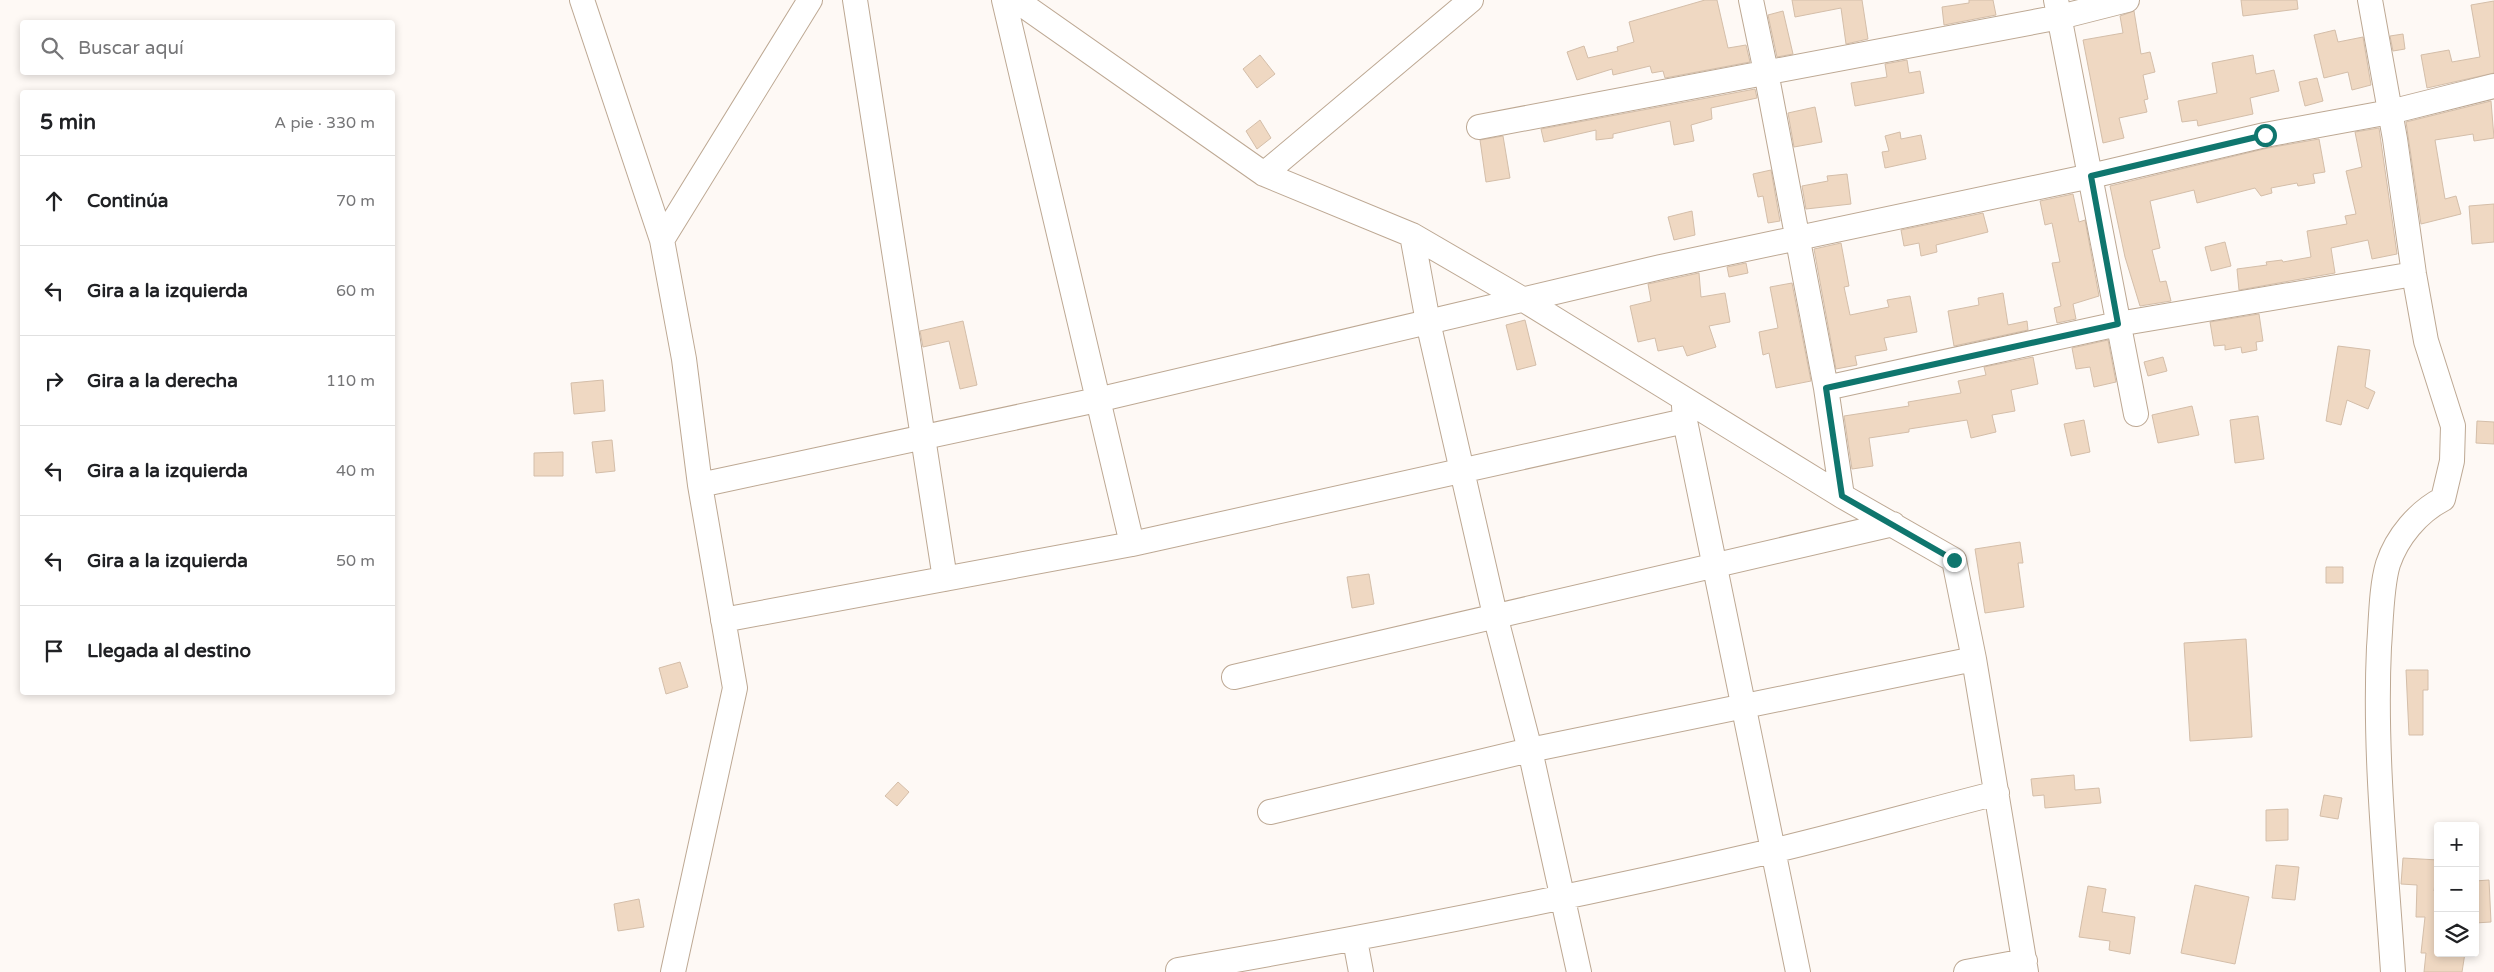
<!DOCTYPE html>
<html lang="es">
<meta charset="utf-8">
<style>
body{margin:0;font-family:"Varela Round",sans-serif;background:#f2f2f2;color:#202124}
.controls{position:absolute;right:15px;bottom:15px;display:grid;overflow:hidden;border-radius:5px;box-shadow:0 2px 8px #0003}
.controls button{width:45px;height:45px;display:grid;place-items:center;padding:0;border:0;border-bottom:1px solid #e0e0e0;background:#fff;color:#202124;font:25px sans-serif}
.stop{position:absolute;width:15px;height:15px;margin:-11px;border:4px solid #0f766e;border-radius:50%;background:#fff}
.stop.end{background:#0f766e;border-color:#fff;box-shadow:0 1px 5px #0008}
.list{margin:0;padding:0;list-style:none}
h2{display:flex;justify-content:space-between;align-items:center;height:65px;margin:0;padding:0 20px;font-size:21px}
h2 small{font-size:16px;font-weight:400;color:#757577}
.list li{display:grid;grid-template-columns:32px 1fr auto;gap:15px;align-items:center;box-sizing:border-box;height:90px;padding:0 20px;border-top:1px solid #e0e0e0}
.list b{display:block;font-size:19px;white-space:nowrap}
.list em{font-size:16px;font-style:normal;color:#757577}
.icon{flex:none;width:28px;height:28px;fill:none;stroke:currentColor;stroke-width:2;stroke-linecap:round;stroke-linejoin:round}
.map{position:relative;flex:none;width:2494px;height:972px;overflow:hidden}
.search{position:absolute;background:#fff;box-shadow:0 2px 8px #0003;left:20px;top:20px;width:375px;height:55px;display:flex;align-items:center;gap:12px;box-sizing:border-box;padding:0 18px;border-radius:5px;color:#757577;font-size:19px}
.panel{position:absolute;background:#fff;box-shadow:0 2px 8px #0003;left:20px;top:90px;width:375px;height:605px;border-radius:5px}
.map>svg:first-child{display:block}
.building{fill:#efd8c2;stroke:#d4bea9}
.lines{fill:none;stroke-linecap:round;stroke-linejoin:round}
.minor-casing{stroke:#bda893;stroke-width:26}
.minor{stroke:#fff;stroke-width:24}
.route{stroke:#0f766e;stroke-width:6}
</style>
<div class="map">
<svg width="2494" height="972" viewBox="0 0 2494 972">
<rect width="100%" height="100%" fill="#fef9f5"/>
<path class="building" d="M 1705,0 L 1717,0 L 1728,48 L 1746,45 L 1750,62 L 1665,78 L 1663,71 L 1652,73 L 1650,66 L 1613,75 L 1612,69 L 1577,80 L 1567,52 L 1584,46 L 1588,58 L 1618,51 L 1617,47 L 1634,42 L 1629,22 Z
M 1792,0 L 1862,0 L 1868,39 L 1846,44 L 1841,8 L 1795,17 Z
M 1969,0 L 1993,0 L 1996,15 L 1944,25 L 1942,7 L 1969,3 Z
M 2241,0 L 2297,0 L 2298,9 L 2243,16 Z
M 2494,1 L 2494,73 L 2427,88 L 2421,55 L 2449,50 L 2452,62 L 2480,57 L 2471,5 Z
M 1783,11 L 1793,54 L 1777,57 L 1768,15 Z
M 2134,11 L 2141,54 L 2150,52 L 2155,72 L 2143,75 L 2148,99 L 2144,100 L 2147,112 L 2119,118 L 2124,138 L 2103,143 L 2083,40 L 2123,33 L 2120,16 Z
M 2335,30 L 2338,42 L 2363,37 L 2371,85 L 2352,90 L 2348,72 L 2324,78 L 2314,35 Z
M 2403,34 L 2405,49 L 2393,51 L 2390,36 Z
M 1260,55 L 1275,74 L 1257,88 L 1243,69 Z
M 2253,55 L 2256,74 L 2274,70 L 2279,91 L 2250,98 L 2253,114 L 2198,126 L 2197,120 L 2182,122 L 2178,101 L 2217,93 L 2212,63 Z
M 1907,60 L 1909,73 L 1920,71 L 1924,93 L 1855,106 L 1851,83 L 1887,77 L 1885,64 Z
M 2317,78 L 2323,101 L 2305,106 L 2299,82 Z
M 1755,89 L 1757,98 L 1711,108 L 1712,119 L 1691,125 L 1694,141 L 1674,145 L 1670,121 L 1613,134 L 1613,138 L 1596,140 L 1596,130 L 1544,142 L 1541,129 Z
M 2491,101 L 2494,138 L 2474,141 L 2473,134 L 2435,140 L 2445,199 L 2456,196 L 2461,214 L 2421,224 L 2406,122 Z
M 1815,107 L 1822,142 L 1794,147 L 1788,113 Z
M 1260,120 L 1271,138 L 1257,149 L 1246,131 Z
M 2379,128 L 2397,254 L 2372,259 L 2368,240 L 2331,248 L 2335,273 L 2239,290 L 2237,269 L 2267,265 L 2266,262 L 2282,260 L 2283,262 L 2311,257 L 2307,231 L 2347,224 L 2345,216 L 2356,214 L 2346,171 L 2362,167 L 2355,132 Z
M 1900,132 L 1901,139 L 1921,135 L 1926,159 L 1885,168 L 1882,152 L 1889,151 L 1885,136 Z
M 1503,136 L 1510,178 L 1486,182 L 1480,140 Z
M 2319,139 L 2325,172 L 2313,174 L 2315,183 L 2298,186 L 2297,183 L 2271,188 L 2272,193 L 2261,196 L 2255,188 L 2197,203 L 2194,190 L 2150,201 L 2160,248 L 2152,250 L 2160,282 L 2166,281 L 2171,301 L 2140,306 L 2125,257 L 2110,186 L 2268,148 Z
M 1771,170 L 1780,221 L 1768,223 L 1763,196 L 1758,197 L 1753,174 Z
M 1847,174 L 1851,204 L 1806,209 L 1802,186 L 1828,181 L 1827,176 Z
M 2073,194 L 2079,222 L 2085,220 L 2099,296 L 2073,304 L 2076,319 L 2057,323 L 2054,308 L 2061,306 L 2052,263 L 2060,262 L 2052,223 L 2045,225 L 2040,201 Z
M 2494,204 L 2494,242 L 2472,244 L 2469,206 Z
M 1692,211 L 1695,235 L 1674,240 L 1668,217 Z
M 1983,213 L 1988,232 L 1936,245 L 1937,252 L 1921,256 L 1919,243 L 1904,246 L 1901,230 Z
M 2225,242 L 2231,266 L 2211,271 L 2205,247 Z
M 1841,243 L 1849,286 L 1844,287 L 1850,315 L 1889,307 L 1887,300 L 1910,296 L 1917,332 L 1884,338 L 1887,350 L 1855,356 L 1857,365 L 1836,369 L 1814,249 Z
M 1746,263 L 1748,273 L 1729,277 L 1727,267 Z
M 1699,273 L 1701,297 L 1725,293 L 1730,322 L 1709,326 L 1716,347 L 1687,356 L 1683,346 L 1658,351 L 1655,338 L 1638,342 L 1630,306 L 1651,301 L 1648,284 Z
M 1792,283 L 1811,381 L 1776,388 L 1769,353 L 1763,355 L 1759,332 L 1778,328 L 1770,287 Z
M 2003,293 L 2008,325 L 2027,321 L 2028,330 L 1954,346 L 1948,311 L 1979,305 L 1978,298 Z
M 2259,314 L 2263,341 L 2256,342 L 2257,350 L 2242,353 L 2241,347 L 2225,350 L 2225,345 L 2214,346 L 2210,322 Z
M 1525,320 L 1536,365 L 1517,370 L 1506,325 Z
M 963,321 L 977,385 L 960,389 L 949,341 L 923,347 L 920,331 Z
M 2108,340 L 2116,382 L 2094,387 L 2090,367 L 2076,369 L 2072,348 Z
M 2338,346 L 2370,350 L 2365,387 L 2375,392 L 2368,409 L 2347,400 L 2341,425 L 2326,421 Z
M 2033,357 L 2038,384 L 2011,390 L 2015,411 L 1992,415 L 1996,432 L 1971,438 L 1967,420 L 1909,429 L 1909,432 L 1869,438 L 1873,466 L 1852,469 L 1844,416 L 1909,406 L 1908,402 L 1961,393 L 1958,381 L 1986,375 L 1984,367 Z
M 2163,357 L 2167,371 L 2148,376 L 2144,362 Z
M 603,380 L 605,411 L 574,414 L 571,383 Z
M 2192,406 L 2199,435 L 2158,443 L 2152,415 Z
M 2258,416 L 2264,459 L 2235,463 L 2230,420 Z
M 2084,420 L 2090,452 L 2071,456 L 2064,424 Z
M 2477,421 L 2494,422 L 2494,444 L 2476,443 Z
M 612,440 L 615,471 L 596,473 L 592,442 Z
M 563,452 L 563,476 L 534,476 L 534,453 Z
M 2020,542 L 2023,563 L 2018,563 L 2024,607 L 1985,613 L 1975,549 Z
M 2326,567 L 2343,567 L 2343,583 L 2326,583 Z
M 1369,574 L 1374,604 L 1352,608 L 1347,577 Z
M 2246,639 L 2252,737 L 2190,741 L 2184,643 Z
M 680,662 L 688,687 L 666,694 L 659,668 Z
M 2406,670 L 2428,670 L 2428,690 L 2423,690 L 2423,735 L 2409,735 Z
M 2074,775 L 2075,790 L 2099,788 L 2101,803 L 2045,808 L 2044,795 L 2033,796 L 2031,779 Z
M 898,782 L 909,792 L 897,806 L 885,796 Z
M 2324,795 L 2342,798 L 2338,819 L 2320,816 Z
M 2288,809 L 2288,840 L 2266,841 L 2266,810 Z
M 2403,858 L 2438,860 L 2434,891 L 2438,891 L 2438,953 L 2465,953 L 2462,972 L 2424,972 L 2426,953 L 2421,953 L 2425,917 L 2416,917 L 2417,885 L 2401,884 Z
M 2276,865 L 2299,867 L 2295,900 L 2272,898 Z
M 2489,880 L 2491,922 L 2475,923 L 2475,881 Z
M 2195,885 L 2249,897 L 2235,964 L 2181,953 Z
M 2088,886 L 2106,889 L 2102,912 L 2135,917 L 2130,954 L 2109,950 L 2110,941 L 2079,937 Z
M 639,899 L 644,927 L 618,931 L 614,904 Z"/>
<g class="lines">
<g class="minor-casing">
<path id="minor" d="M 582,0 L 662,240 L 684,359 L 700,485 L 735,688 L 673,972
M 855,0 L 945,579
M 1004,0 L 1132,544
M 1016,0 L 1264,174 L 1412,235 L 1524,300 L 1842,496 L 1954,560 L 1974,659 L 2026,972
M 1751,0 L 1766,72 L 1826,388 L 1842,496
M 2056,0 L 2136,414
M 2370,0 L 2395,139 L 2414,274 L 2426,341 L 2453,426 L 2452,461 L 2443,499 C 2418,512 2397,537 2388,564 C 2381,587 2381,623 2379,647 C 2374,755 2386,864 2393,972
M 1479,127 L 2060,17 L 2127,0
M 1264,174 L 1471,0
M 1412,235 L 1428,322 L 1495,615 L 1530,750 L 1579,972
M 662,240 L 810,0
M 1826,388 L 2118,324 L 2414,274
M 1684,406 L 1685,421 L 1798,972
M 700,485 L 1097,400 L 1661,267 L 2091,176 L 2265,135 L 2390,112 L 2494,86
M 723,620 L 1132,544 L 1685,421
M 1234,677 L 1893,524
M 1270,812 L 1530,750 L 1974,659
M 1355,940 L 1361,972
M 1178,970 C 1377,936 1575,897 1772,851 C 1848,833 1922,812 1997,793
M 1966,972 L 2025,961"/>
</g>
<use href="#minor" class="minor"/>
</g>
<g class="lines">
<path class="route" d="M 1954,560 L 1842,496 L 1826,388 L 2118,324 L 2091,176 L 2265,135"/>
</g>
</svg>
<div class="controls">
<button>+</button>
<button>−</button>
<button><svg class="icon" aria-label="layers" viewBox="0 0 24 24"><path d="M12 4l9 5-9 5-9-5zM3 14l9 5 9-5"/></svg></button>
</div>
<div class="stop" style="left:2265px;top:135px"></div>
<div class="stop end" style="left:1954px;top:560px"></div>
<div class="search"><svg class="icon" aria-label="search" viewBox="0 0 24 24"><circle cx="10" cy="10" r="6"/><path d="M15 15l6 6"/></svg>Buscar aquí</div>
<section class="panel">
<h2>5 min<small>A pie · 330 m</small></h2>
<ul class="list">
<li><svg class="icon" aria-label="ahead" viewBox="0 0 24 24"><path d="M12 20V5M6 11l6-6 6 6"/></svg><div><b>Continúa</b></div><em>70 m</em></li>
<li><svg class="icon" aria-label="left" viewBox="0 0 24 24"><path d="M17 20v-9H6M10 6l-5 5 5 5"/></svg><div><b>Gira a la izquierda</b></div><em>60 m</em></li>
<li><svg class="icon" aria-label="right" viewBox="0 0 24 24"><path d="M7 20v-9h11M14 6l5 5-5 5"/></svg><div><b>Gira a la derecha</b></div><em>110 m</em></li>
<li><svg class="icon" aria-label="left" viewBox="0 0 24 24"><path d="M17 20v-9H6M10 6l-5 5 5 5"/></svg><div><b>Gira a la izquierda</b></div><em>40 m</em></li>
<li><svg class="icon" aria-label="left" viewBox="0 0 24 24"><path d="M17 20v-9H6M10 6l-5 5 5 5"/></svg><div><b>Gira a la izquierda</b></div><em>50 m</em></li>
<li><svg class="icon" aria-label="arrive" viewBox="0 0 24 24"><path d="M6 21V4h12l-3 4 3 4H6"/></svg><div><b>Llegada al destino</b></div></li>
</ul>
</section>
</div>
